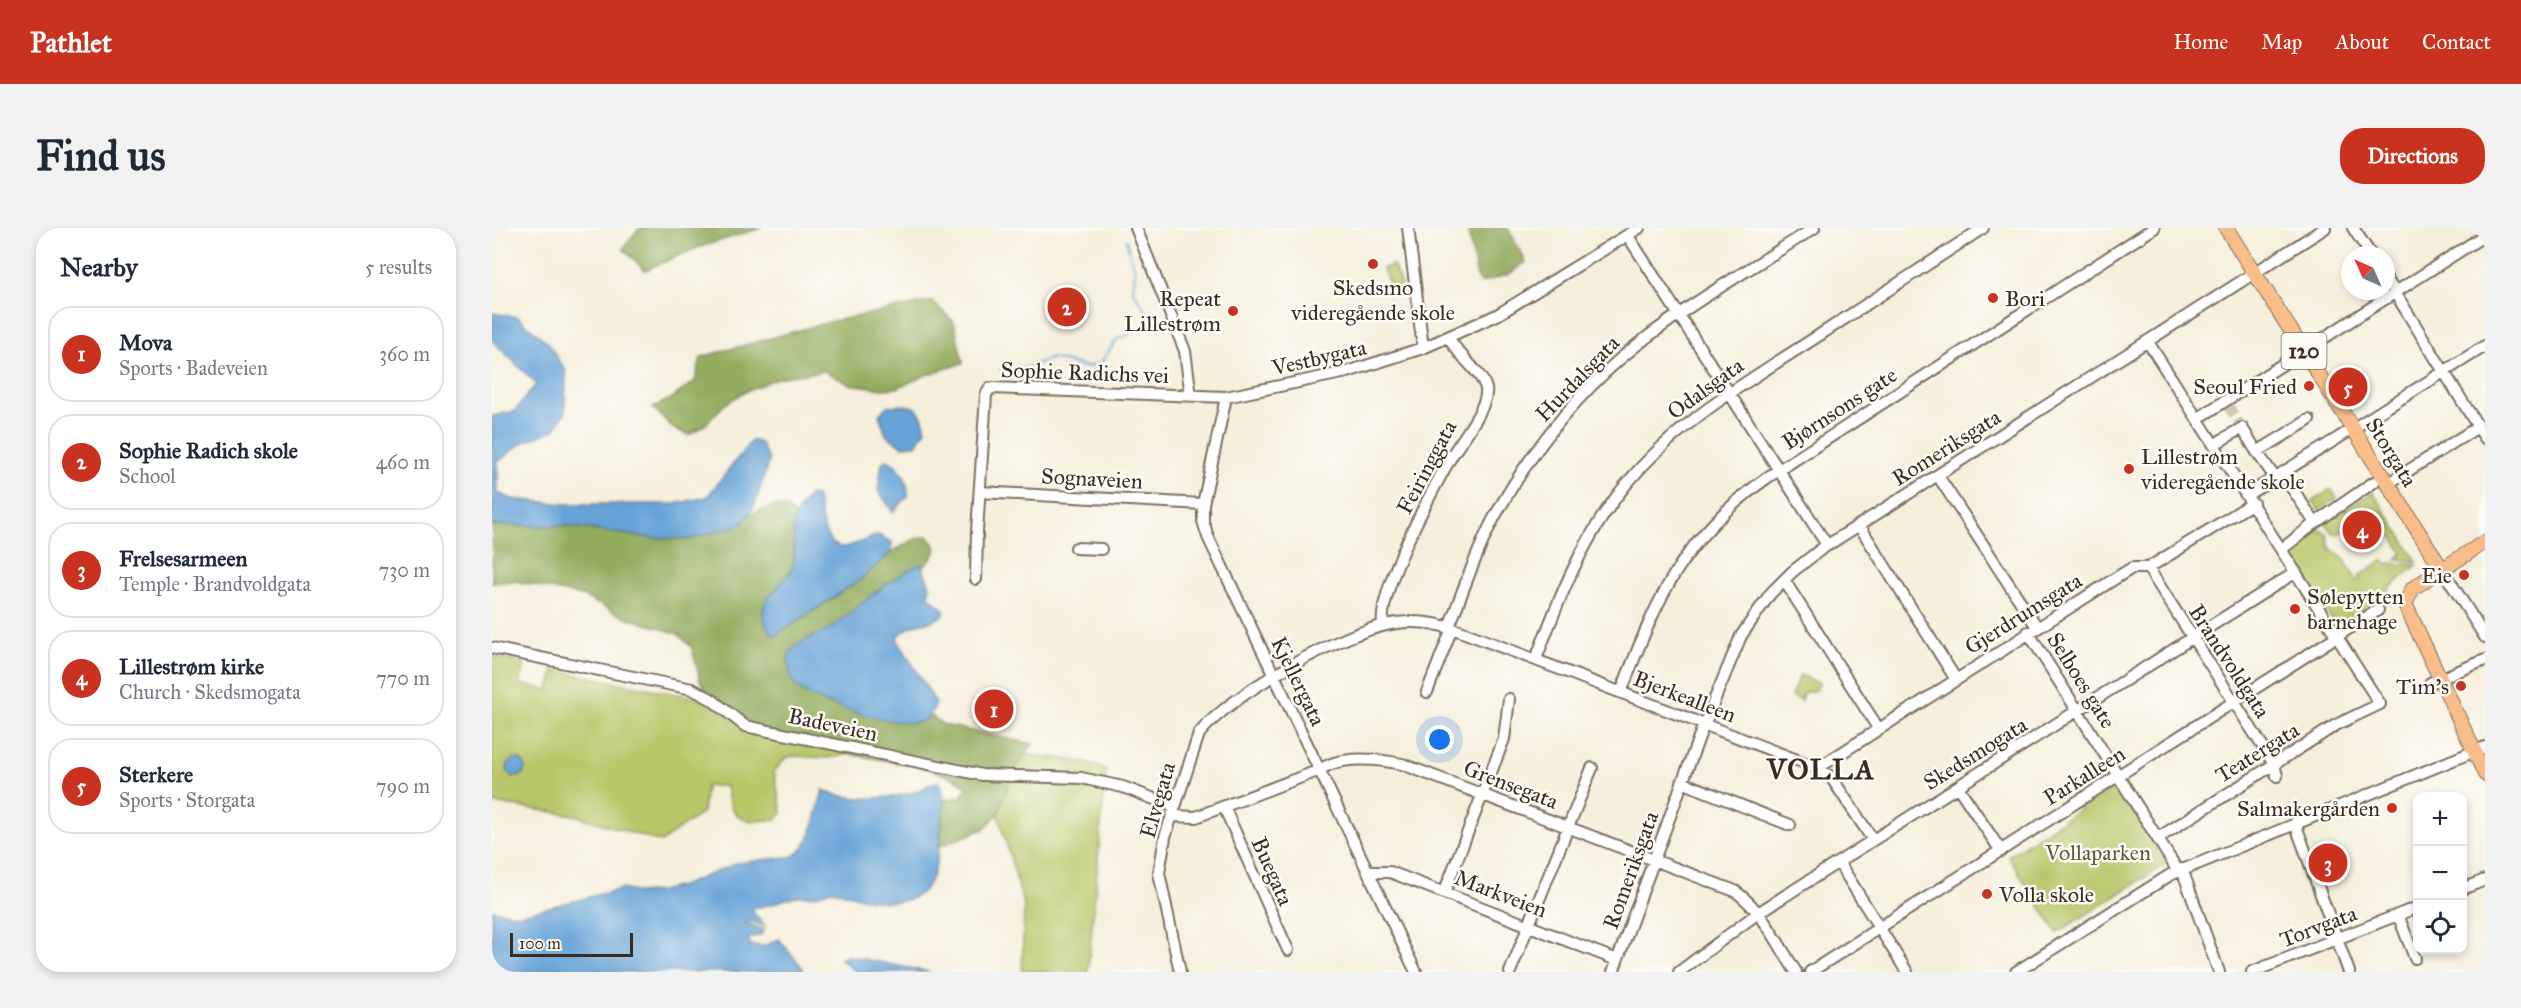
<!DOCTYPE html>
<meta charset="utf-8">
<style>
body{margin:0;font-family:"IM FELL Great Primer",serif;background:#f2f2f3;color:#1f2937}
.controls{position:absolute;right:18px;bottom:18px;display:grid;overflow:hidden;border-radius:12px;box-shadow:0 3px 9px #0003}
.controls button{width:54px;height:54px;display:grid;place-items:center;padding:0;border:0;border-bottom:2px solid #e0e1e3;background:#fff;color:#1f2937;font:30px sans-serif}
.compass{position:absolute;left:1849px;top:18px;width:54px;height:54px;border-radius:50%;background:#fff;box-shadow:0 3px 9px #0003;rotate:315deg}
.scale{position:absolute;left:18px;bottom:15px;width:123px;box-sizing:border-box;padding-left:6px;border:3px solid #3b2a1e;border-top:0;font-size:16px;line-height:21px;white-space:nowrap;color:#3b2a1e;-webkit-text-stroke:4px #fdfcf7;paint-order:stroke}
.you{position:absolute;left:948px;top:512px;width:21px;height:21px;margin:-15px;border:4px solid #fff;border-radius:50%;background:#1a73e8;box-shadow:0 0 0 9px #1a73e833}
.badge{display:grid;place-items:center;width:39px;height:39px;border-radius:50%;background:#c8321e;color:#fff;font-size:20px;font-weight:700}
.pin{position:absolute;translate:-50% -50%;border:3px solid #fff;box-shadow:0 2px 6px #0006}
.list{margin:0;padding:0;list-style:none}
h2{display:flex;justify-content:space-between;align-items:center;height:78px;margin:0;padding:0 24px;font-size:26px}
h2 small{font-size:20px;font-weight:400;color:#747a83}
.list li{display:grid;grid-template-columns:39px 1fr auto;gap:18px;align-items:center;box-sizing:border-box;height:96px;margin:0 12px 12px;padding:0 12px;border:2px solid #e0e1e3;border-radius:24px}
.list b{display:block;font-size:22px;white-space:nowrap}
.list p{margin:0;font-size:20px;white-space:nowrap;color:#747a83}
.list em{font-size:20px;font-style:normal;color:#747a83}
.icon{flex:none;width:33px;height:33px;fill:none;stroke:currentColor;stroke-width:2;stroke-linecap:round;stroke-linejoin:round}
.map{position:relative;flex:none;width:1993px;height:744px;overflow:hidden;border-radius:24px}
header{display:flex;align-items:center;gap:36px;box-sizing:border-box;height:84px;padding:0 30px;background:#c8321e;color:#fff}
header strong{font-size:28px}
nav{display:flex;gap:33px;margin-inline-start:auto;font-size:21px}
.intro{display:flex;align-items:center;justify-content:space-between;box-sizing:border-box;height:144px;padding:0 36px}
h1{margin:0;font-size:42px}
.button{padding:15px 27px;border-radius:24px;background:#c8321e;color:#fff;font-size:21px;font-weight:700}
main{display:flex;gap:36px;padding:0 36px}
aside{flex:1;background:#fff;border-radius:24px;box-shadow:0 3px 9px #0003}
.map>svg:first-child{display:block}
.green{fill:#b8c668;stroke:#7a7843;stroke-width:1.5}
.forest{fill:#92ab5c;stroke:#666a3d;stroke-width:1.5}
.water{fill:#66a3d7;stroke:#50667a;stroke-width:1.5}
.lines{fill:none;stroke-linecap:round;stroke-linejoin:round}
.stream{stroke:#66a3d7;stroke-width:2}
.minor-tunnel{stroke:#d1c8b6;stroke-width:10;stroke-dasharray:10 5;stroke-linecap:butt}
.minor-casing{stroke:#7c6f60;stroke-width:14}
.major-casing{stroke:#7c6f60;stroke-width:16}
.minor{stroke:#fff;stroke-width:10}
.major{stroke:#f8bd89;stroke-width:14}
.poi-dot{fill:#c8321e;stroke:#fdfcf7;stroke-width:2}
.labels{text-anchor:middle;stroke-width:5;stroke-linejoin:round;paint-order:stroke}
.shield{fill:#fdfcf7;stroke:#75695f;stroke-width:1.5}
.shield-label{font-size:21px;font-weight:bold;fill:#3b2a1e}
.poi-label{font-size:22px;fill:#3b2a1e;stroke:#fdfcf7;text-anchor:end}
.street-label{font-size:22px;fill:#3b2a1e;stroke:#fdfcf7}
.park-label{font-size:22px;fill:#605934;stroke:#fdfcf7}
.district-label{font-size:28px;font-weight:bold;letter-spacing:1.5px;fill:#3b2a1e;stroke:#fdfcf7}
</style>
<header>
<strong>Pathlet</strong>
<nav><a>Home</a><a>Map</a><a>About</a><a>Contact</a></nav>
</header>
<div class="intro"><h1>Find us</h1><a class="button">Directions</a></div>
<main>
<aside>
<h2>Nearby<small>5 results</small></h2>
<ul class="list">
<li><span class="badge">1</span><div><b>Mova</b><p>Sports · Badeveien</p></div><em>360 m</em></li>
<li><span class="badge">2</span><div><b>Sophie Radich skole</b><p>School</p></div><em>460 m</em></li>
<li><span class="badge">3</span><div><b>Frelsesarmeen</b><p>Temple · Brandvoldgata</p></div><em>730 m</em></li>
<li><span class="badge">4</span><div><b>Lillestrøm kirke</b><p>Church · Skedsmogata</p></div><em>770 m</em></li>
<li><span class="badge">5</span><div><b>Sterkere</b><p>Sports · Storgata</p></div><em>790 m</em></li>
</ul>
</aside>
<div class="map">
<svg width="1993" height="744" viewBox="0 0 1993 744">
<rect width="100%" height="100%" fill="#fdfcf7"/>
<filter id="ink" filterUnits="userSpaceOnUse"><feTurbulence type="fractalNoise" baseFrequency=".0167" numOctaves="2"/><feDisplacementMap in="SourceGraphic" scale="12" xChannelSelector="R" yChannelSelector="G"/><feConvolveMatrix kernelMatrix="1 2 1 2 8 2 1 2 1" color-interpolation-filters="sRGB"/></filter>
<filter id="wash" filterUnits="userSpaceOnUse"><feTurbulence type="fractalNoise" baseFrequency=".008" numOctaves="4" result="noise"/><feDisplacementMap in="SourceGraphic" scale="24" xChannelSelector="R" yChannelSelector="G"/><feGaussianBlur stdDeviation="1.35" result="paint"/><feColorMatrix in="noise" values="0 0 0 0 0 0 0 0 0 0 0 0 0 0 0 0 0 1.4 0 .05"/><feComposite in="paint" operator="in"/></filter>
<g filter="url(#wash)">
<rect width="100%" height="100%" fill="#f6efdc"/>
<path class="green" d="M 901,37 L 909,57 L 899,61 L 891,41 Z
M 1839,261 L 1845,270 L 1827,282 L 1821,273 Z
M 1881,264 L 1925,333 L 1904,331 L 1911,325 L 1893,296 L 1891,286 L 1884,282 L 1846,306 L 1840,304 L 1834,295 L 1836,292 Z
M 1823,300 L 1835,305 L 1838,320 L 1852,331 L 1865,353 L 1869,351 L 1867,348 L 1892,332 L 1894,335 L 1925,337 L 1898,360 L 1896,368 L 1844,398 L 1798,327 Z
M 0,428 L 33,435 L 28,456 L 57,462 L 62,442 L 459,519 L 567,530 L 601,536 L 614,542 L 596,744 L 530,744 L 532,678 L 503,575 L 448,542 L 358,526 L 335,530 L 301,528 L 293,530 L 282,544 L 290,585 L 284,591 C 251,595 240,595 234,558 L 214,558 L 211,584 L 169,614 L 82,587 L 0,575 Z
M 1308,447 L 1327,455 L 1324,462 L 1311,465 L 1309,472 L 1299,468 Z
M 1625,557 L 1674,636 L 1565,705 L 1516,628 Z"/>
<path class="forest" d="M 147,0 L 269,0 L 205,20 L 153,42 L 131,21 Z
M 975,0 L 1016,0 L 1034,34 L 1017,46 L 989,55 L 986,53 Z
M 440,73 L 462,94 L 471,135 L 434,147 L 405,160 L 391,161 L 357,156 L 333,143 L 285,150 L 250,165 L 231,178 L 213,197 L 197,207 L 182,201 L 160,179 L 177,172 L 203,153 L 209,129 L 337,94 Z
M 284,277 L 296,281 L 303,288 C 300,304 304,320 301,336 C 296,364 249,372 283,408 L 368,352 L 399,324 L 425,310 L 436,308 L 443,317 L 444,324 L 432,339 L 429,336 L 333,405 L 314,411 L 308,462 C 336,476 412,506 438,487 L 452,497 L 541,516 L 521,544 L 507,584 L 494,600 L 448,618 L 452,572 L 468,569 L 475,561 L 471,553 L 419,535 L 367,528 L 267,501 L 220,469 L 208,453 L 200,420 L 186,406 L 133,389 L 90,368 L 23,353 L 0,355 L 0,297 L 77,298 L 158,310 L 249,296 L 256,287 Z"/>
<path class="water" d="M 0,85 L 26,89 L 56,115 L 74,143 L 73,185 L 62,202 L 30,215 L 6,234 L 6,265 L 20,271 L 73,276 L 182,276 L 215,269 L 260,212 L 269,215 L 277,233 L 262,279 L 250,296 L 199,311 L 158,310 L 77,298 L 0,297 L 0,188 L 23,183 L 44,156 L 0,112 Z
M 395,178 C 420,176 429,176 434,202 L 424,217 L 410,218 L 394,207 L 387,187 Z
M 394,232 C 410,238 416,251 416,268 L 401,284 L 386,262 L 390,235 Z
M 318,267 L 324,268 C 330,282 329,319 351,319 C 362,318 376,310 387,307 L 400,314 L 399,324 L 368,352 L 283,408 C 277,405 275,400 273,393 C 264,367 295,359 301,337 C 308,308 289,295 318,267 Z
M 429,336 L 438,357 L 437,368 L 452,382 L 452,387 C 434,400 426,389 406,408 L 405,411 L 444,475 C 441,482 438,490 430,493 C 411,501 325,475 308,462 C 300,456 298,449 297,439 C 296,434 295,429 298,425 C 308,410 330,408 343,397 C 368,377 401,348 429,336 Z
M15 540a9 9 0 1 1 18 0a9 9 0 1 1-18 0Z
M 446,554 C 457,567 449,588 448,603 C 446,656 433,683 374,671 C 362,669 351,663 338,662 C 318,672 319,665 301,669 C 284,673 284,678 263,679 L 260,683 L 273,698 L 257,693 L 254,695 L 272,702 L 269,707 L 257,710 L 258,717 L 273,718 L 287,711 L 311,740 L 311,744 L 0,744 L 0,682 L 26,687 L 129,661 L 147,665 L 169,663 L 192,657 L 245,635 L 302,628 L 311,620 L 320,603 L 331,562 C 357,574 392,571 420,565 C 429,562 436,556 446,554 Z
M 356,728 L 438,744 L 364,744 L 348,731 Z"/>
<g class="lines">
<path class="stream" d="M 634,12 L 643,43 L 641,63 L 659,90 L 657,99 L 649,103
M 508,142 L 533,140 L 560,130 L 593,139 L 608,136 L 625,111 L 640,105"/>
</g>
</g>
<g filter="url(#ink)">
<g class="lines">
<path class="minor-tunnel" d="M 1737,179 L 1750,200"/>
<g class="minor-casing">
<path id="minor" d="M 644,0 L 693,123 L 699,168
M 916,0 L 931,120
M 1861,0 L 1879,27
M 1136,8 L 1335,317
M 1894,50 L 1993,210
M 1656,114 L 1888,476 L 1844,497 L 1666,610
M 734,169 L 711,276 L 711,293 L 716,309 L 924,744
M 1705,191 L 1993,7
M 1728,213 L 1750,200 L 1765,224 L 1817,192
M 1765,224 L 1779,244
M 1446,248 L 1545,399
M 1794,251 L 1823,295
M 1895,256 L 1986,199
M 488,264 L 711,276
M 1755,267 L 1993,118
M 1367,297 L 1463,450
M 584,320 L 609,321
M 1790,321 L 1823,295 L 1882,254
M 1656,340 L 1782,536 L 1785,548
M 1950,341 L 1993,409
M 484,351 L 485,303 L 494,167 L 498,160 L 734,169 L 855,144 L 931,120 L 1005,87 L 1147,0
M 1292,352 L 1386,500
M 891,397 C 886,362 940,263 959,229 C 968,214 997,178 994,161 C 991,145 965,127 957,110
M 957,399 C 971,363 984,324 1002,290 C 1035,230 1077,175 1129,130 C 1188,80 1258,42 1322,0
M 1536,404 L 1686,643
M 0,420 L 200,461 L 219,471 L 253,498 L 490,547 L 589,550 L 631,559 L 683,579
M 1044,431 C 1066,374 1087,318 1125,268 C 1177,199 1251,156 1323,110 C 1379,73 1435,37 1491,0
M 1938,455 L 1993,432
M 935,464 L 960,400
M 1129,464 C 1167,366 1189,312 1276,249 L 1662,0
M 1326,540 L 1627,348 L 1640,340 L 1656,340 L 1761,275
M 1190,554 L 1298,597
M 1466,559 L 1509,623
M 732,579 L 796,722
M 681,588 L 704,589 L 828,542 C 848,527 886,531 910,536 L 1243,663 C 1271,683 1286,716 1304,744
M 1803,595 L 1857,744
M 1347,635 L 1415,744
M 1690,641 L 1727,744
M 877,644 L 898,644 L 1125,732
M 1970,661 L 1993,652
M 952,665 L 1012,511 L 1017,471
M 1906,687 L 1923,730
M 688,744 L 667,645 L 673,609 L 707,506 C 738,466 854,401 905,395 C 927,392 948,396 968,403 L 1326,540 L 1339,549 L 1381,612
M 1018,744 L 1100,540
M 1121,744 L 1207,509 L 1249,408 L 1278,366 L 1300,344 L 1328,322 L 1833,0
M 1187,744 L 1266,685 L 1804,344
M 1318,744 L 1886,382
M 1524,744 L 1678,647 L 1993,519
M 1760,744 L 1926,679"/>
</g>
<g class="major-casing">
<path id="major" d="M 1734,0 L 1950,341
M 1993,314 L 1921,360 L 1913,376 L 1993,546"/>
</g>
<use href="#minor" class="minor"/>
<use href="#major" class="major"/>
</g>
</g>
<g class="poi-dot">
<circle cx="881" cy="36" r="6"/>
<circle cx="1501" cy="70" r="6"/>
<circle cx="741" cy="83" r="6"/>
<circle cx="1817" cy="158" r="6"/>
<circle cx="1637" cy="241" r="6"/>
<circle cx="1972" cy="347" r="6"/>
<circle cx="1803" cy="381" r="6"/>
<circle cx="1969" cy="458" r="6"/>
<circle cx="1900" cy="580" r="6"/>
<circle cx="1495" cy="666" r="6"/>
</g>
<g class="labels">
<rect class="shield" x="1789.5" y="105" width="45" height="36" rx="4.5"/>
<g class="shield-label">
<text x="1812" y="130">120</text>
</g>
<g class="poi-label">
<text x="881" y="67" text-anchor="middle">Skedsmo<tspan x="881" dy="25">videregående skole</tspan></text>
<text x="729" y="78">Repeat<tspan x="729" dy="25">Lillestrøm</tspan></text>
<text x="1513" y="78" text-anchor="start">Bori</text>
<text x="1805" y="166">Seoul Fried</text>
<text x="1649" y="236" text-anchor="start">Lillestrøm<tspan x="1649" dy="25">videregående skole</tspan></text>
<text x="1960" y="355">Eie</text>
<text x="1815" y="376" text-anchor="start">Sølepytten<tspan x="1815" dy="25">barnehage</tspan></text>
<text x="1957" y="466">Tim's</text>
<text x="1888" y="588">Salmakergården</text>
<text x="1507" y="674" text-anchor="start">Volla skole</text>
</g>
<g class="street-label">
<text transform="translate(827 129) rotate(-13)" y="8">Vestbygata</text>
<text transform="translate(593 144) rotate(2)" y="8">Sophie Radichs vei</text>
<text transform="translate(1085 150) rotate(-46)" y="8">Hurdalsgata</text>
<text transform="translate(1213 160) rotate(-36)" y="8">Odalsgata</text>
<text transform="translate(1347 180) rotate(-33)" y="8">Bjørnsons gate</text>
<text transform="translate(1454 219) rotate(-32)" y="8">Romeriksgata</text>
<text transform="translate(1900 224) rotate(58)" y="8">Storgata</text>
<text transform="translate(934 239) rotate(-62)" y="8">Feiringgata</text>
<text transform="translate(600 250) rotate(3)" y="8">Sognaveien</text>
<text transform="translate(1531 385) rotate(-32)" y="8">Gjerdrumsgata</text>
<text transform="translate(1738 433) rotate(57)" y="8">Brandvoldgata</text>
<text transform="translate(1590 452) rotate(58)" y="8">Selboes gate</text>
<text transform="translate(807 453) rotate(64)" y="8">Kjellergata</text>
<text transform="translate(1193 468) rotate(21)" y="8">Bjerkealleen</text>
<text transform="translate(341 496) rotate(12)" y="8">Badeveien</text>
<text transform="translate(1765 524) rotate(-32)" y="8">Teatergata</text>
<text transform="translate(1483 525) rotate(-32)" y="8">Skedsmogata</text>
<text transform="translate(1592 547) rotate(-32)" y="8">Parkalleen</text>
<text transform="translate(1019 556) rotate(21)" y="8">Grensegata</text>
<text transform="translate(665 572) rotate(-74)" y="8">Elvegata</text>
<text transform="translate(1138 642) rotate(-70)" y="8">Romeriksgata</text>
<text transform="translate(781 643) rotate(66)" y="8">Buegata</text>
<text transform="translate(1009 665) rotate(21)" y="8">Markveien</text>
<text transform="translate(1826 698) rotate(-21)" y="8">Torvgata</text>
</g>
<g class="park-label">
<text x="1606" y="632">Vollaparken</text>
</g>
<g class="district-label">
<text x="1329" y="551">VOLLA</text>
</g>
</g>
</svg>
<div class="controls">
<button>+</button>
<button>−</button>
<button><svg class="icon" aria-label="locate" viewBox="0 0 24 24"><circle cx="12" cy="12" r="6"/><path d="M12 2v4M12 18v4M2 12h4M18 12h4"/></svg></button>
</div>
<svg class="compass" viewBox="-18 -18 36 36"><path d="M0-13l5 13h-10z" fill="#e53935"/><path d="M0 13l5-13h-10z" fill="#747a83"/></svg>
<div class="scale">100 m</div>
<div class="you"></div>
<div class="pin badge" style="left:502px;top:481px">1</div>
<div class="pin badge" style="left:575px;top:79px">2</div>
<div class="pin badge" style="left:1836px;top:635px">3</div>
<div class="pin badge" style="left:1870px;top:302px">4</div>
<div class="pin badge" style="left:1856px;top:159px">5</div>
</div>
</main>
